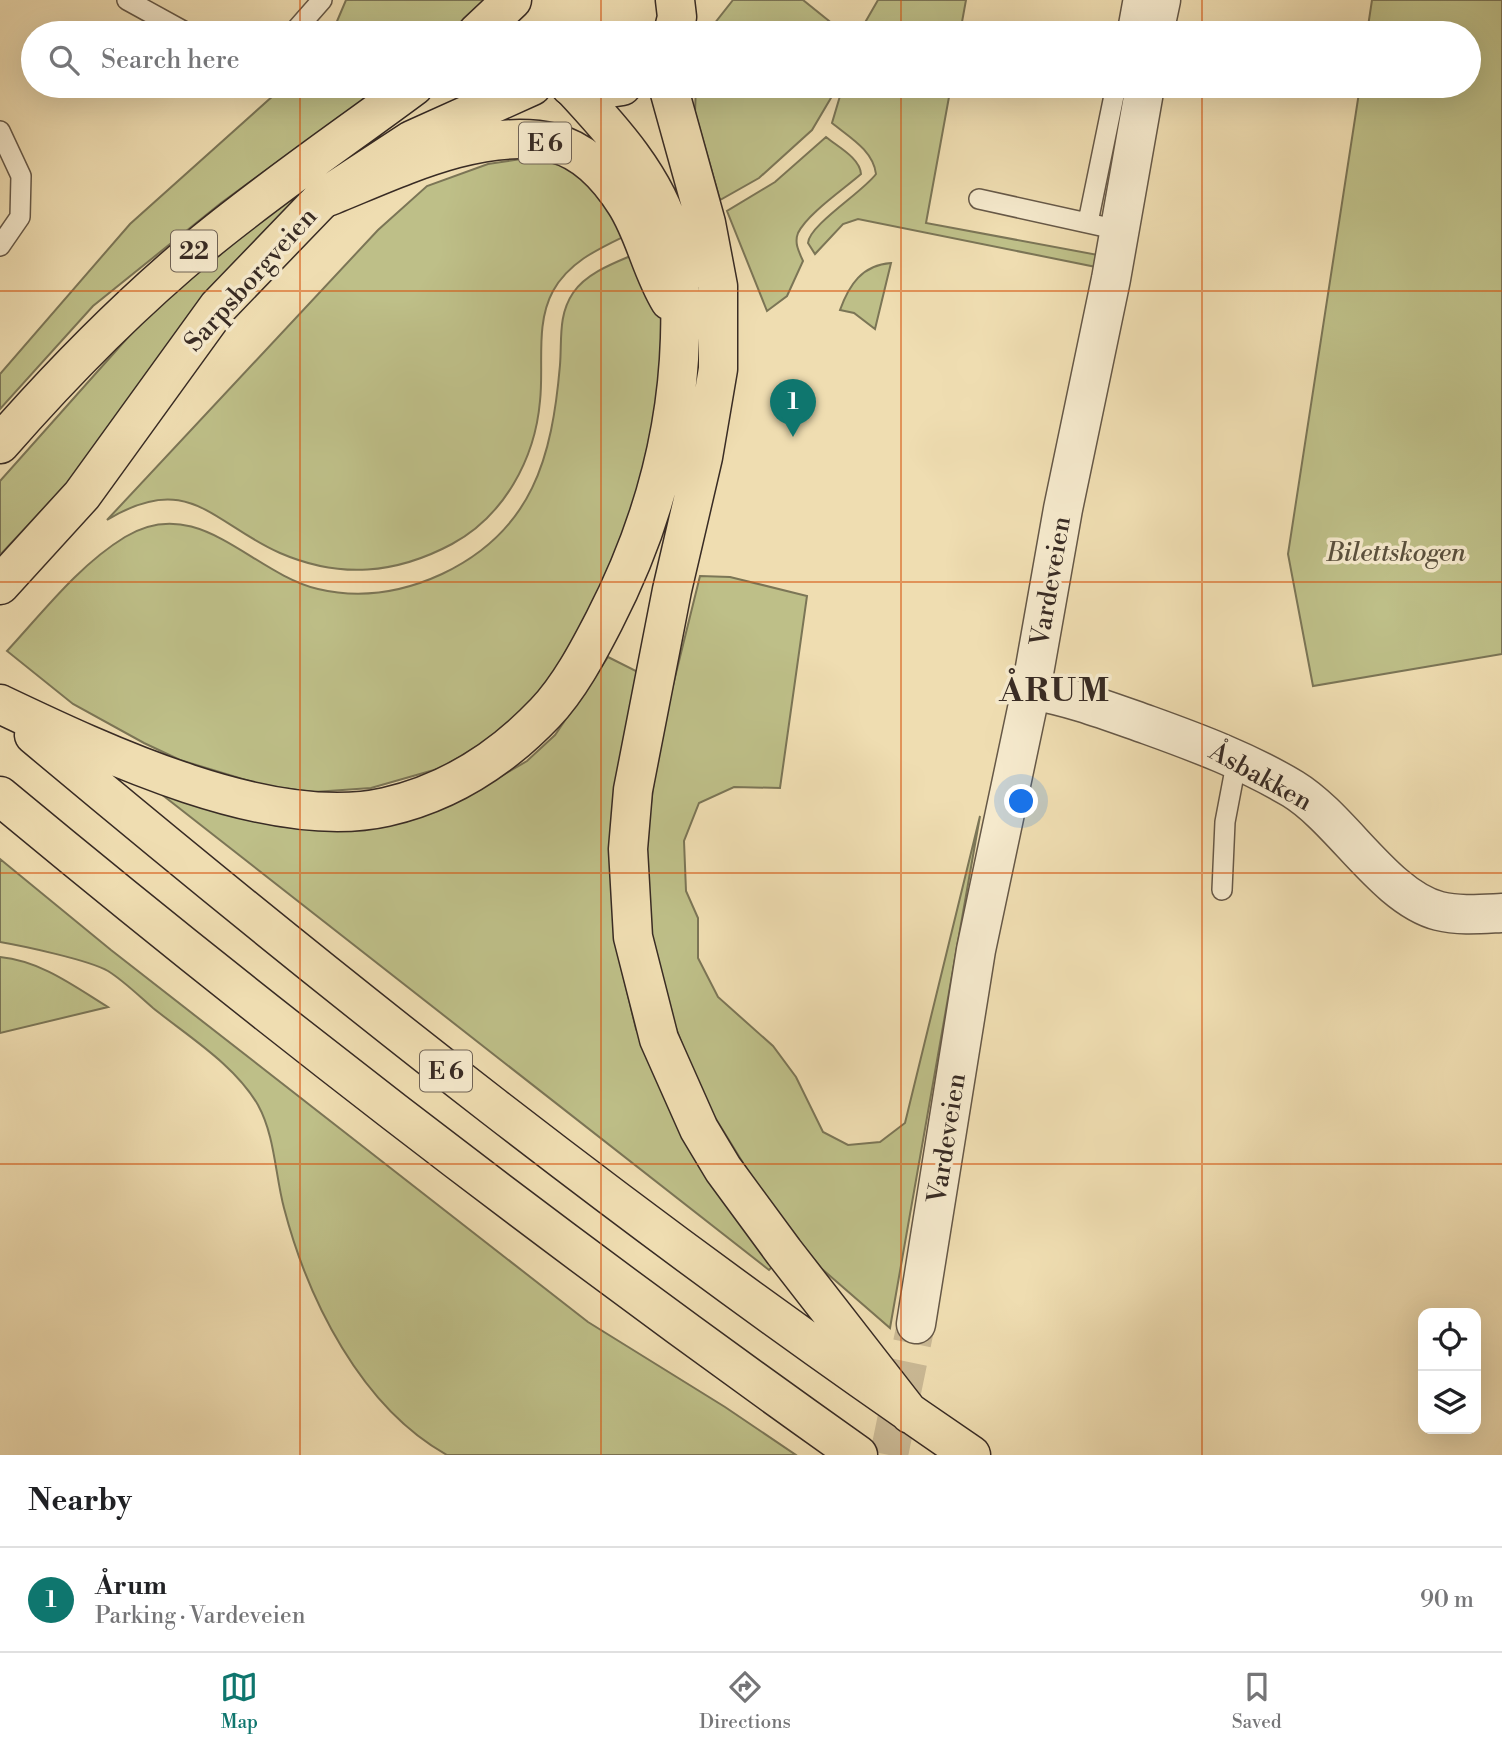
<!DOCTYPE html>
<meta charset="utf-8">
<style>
body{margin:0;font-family:"Libre Bodoni",serif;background:#f6f6f6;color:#202124}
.controls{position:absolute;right:21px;bottom:21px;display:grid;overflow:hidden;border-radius:14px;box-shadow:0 7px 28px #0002}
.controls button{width:63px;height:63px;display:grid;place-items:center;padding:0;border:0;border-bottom:2px solid #e0e0e0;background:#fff;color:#202124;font:35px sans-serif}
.you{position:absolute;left:1022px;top:802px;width:24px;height:24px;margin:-18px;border:5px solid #fff;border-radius:50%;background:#1a73e8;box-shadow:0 0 0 10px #1a73e833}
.badge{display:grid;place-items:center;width:46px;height:46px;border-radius:50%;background:#0f766e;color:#fff;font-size:23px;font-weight:700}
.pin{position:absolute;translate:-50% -58px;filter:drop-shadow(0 2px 4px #0008)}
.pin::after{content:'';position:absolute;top:37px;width:24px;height:21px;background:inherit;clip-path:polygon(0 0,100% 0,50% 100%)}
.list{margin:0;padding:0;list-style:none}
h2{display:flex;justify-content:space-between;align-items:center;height:91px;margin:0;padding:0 28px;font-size:30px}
h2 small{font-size:23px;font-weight:400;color:#757577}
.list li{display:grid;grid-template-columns:46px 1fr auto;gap:21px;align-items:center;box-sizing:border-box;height:105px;padding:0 28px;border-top:2px solid #e0e0e0}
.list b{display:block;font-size:26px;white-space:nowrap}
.list p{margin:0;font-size:23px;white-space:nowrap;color:#757577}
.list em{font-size:23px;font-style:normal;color:#757577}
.icon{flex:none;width:38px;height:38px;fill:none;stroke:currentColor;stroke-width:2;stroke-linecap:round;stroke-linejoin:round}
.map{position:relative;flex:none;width:1502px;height:1455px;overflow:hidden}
.search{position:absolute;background:#fff;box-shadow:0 7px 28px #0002;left:21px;right:21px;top:21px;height:77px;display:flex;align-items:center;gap:18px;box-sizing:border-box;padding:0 24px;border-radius:38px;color:#757577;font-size:26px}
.sheet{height:196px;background:#fff}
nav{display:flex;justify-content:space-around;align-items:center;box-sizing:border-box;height:98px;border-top:2px solid #e0e0e0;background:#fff;font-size:19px;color:#757577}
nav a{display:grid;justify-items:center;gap:4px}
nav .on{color:#0f766e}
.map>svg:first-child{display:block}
.green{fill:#bebf88;stroke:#7b7556;stroke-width:2}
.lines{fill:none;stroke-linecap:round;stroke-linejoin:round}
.minor-tunnel{stroke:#cab995;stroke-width:38;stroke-dasharray:38 19;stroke-linecap:butt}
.service-casing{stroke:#665847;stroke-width:22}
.minor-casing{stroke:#665847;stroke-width:41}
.trunk-casing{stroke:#382b24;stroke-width:41}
.motorway-casing{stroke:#382b24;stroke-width:41}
.service{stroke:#f5e9cc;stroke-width:19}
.minor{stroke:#f5e9cc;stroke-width:38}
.trunk{stroke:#efddb1;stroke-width:38}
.motorway{stroke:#efddb1;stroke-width:38}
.grid{fill:none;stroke:#d6540e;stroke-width:2;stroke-opacity:0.55}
.labels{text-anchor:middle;stroke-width:7;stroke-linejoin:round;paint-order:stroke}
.shield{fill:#f5e9cc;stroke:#716456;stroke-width:2}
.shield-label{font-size:24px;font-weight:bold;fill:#382b24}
.street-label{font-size:26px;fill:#382b24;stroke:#f5e9cc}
.park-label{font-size:26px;font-style:italic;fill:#5a503d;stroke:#f5e9cc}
.district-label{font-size:33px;font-weight:bold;letter-spacing:2px;fill:#382b24;stroke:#f5e9cc}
</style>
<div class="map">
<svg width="1502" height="1455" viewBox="0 0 1502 1455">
<rect width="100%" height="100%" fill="#efddb1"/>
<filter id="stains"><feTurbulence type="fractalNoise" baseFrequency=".00286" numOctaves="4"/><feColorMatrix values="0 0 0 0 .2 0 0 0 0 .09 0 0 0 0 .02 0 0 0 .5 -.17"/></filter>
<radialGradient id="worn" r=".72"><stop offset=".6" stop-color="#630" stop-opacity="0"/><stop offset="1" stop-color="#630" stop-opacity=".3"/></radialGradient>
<path class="green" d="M 346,0 L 485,0 L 468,23 L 454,33 L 332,33 Z
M 733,0 L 803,0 L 844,33 L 707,33 Z
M 878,0 L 966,0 L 960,33 L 859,33 Z
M 1372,0 L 1502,0 L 1502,654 L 1313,686 L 1288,554 L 1360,86 L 1469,86 L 1469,33 L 1367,33 Z
M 284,86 L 382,86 L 221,203 L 93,306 L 0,409 L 0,374 L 130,224 Z
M 696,86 L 838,86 L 812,130 L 759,178 L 720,200 L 695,112 Z
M 843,86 L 951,86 L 926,223 L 1098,255 L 1096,267 L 858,219 L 843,224 L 815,254 L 808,243 C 809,225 863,192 876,174 C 873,150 849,137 832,123 Z
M 826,137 C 838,147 860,158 861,174 C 844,189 807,214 798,233 C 794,243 799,252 803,261 L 787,296 L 767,311 L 727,211 L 775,182 Z
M 521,159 L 576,166 L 627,235 C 598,249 569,262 553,291 C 535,324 544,366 540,401 C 535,459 504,516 452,544 C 396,574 340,579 280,553 C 212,523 189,470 107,520 L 378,230 L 427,186 L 488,164 Z
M 315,178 L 73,477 L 0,555 L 0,481 L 138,326 L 180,284 Z
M 640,252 L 661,318 L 664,341 L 658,436 L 620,543 L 580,637 L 527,707 L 489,739 L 441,768 L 371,788 L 314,792 L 266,786 L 180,760 L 144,743 L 73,704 L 7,651 C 43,612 79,565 125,537 C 198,492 251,573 318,589 C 360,599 403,592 442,574 C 533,531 552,457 560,365 C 562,340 558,315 573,293 C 587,272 617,262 640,252 Z
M 891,263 L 875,329 L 854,313 L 840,310 C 849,285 862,265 891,263 Z
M 700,576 L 730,577 L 807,596 L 780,788 L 734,787 L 699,803 L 684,841 L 686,891 L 698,918 L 698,958 L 718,997 L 773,1046 L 796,1077 L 823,1132 L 848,1145 L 880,1142 L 905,1123 L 980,816 L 890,1328 L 822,1269 L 761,1192 L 703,1098 L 652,966 L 642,872 L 659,742 Z
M 608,657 L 644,675 L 621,966 L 636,1029 L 661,1080 L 774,1265 L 769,1270 L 156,790 L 220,813 L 278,826 L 321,830 L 479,789 L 527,761 L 555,735 Z
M 0,859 L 111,950 L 588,1322 L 725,1407 L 796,1455 L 447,1455 C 361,1407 308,1300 284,1208 C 275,1174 275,1136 258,1105 C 235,1065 189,1037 153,1008 C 139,996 124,981 108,971 C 89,960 23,946 0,942 Z
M 0,957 C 41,961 74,986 108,1007 L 0,1033 Z"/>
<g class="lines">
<path class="minor-tunnel" d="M 889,1455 L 916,1324"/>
<g class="service-casing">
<path id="service" d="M 127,0 L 187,33
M 293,33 L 322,0
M 1127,33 L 1133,0
M 0,131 L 21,176 L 20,217 L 0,246
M 979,199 L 1119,230
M 1088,222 L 1116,86
M 1222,890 L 1225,822 L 1237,759"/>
</g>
<g class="minor-casing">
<path id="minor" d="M 1154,33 L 1161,0
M 1031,690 C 1072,697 1108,711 1148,725 C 1198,743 1246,761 1293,789 C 1342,819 1385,897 1439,911 C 1459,916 1481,914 1502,913
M 916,1324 L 976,950 L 1031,690 L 1063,509 L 1111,279 L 1145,86"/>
</g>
<g class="trunk-casing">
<path id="trunk" d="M 477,33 L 512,0
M 673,33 L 677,17 L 675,0
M 570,86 L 596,90 L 622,86
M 0,444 C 63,372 131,303 205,242 C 272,187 344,138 414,86
M 0,585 L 82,495 L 218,307 L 322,199 L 412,140 L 532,86"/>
</g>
<g class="motorway-casing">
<path id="motorway" d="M 668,86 L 706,223 L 718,286 L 718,369 L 703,457 L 672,590 L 633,790 L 628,849 L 633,937 L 659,1039 L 699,1129 L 723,1169 L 784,1252 L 910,1414
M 322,199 C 389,173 480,125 554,143 C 585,151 609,177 626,204 C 645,234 651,270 670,301
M 0,704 C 103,753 271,833 386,807 C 448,793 502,758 545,713 C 569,688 588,652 604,621 C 650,532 677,439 680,338 C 681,303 681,270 672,236 C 656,178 612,130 572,87
M 34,735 C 336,988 645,1233 971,1455
M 0,796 C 278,1027 563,1246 858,1455"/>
</g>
<use href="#service" class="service"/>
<use href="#minor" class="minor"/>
<use href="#trunk" class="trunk"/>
<use href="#motorway" class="motorway"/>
</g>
<path class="grid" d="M 300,0 L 300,33M 601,0 L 601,33M 901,0 L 901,33M 1202,0 L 1202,33M 300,86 L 300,1455M 601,86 L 601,1455M 901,86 L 901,1455M 1202,86 L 1202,1455M 0,291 L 1502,291M 0,582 L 1502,582M 0,873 L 1502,873M 0,1164 L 1502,1164"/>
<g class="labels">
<g class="shield">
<rect x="519" y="122.5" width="52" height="41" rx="5"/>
<rect x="171" y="230.5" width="46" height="41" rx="5"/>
<rect x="420" y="1050.5" width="52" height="41" rx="5"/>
</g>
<g class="shield-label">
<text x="545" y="151">E 6</text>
<text x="194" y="259">22</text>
<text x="446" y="1079">E 6</text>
</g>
<g class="street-label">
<text transform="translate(250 279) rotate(-48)" y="9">Sarpsborgveien</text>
<text transform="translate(1050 581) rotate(-80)" y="9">Vardeveien</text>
<text transform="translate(1261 776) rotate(29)" y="9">Åsbakken</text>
<text transform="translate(946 1138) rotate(-81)" y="9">Vardeveien</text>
</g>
<g class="park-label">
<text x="1396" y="561">Bilettskogen</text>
</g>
<g class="district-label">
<text x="1055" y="701">ÅRUM</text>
</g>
</g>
<rect width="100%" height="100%" filter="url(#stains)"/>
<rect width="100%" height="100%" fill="url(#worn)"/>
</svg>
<div class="controls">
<button><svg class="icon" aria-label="locate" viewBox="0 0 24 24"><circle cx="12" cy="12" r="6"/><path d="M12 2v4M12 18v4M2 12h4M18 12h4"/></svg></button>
<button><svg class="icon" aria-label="layers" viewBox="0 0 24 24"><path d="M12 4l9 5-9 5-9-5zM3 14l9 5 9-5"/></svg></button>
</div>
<div class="you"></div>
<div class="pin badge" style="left:793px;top:437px">1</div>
<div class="search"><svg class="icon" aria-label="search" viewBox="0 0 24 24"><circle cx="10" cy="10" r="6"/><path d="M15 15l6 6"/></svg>Search here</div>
</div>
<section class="sheet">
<h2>Nearby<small></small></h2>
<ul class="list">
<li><span class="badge">1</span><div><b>Årum</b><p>Parking · Vardeveien</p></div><em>90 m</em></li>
</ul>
</section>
<nav>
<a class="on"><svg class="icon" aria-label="map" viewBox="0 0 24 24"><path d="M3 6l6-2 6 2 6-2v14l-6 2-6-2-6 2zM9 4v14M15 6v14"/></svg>Map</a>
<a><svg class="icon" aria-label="directions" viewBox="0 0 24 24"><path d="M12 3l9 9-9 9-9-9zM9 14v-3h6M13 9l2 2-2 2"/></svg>Directions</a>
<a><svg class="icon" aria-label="saved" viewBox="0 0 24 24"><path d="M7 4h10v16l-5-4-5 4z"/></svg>Saved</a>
</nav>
